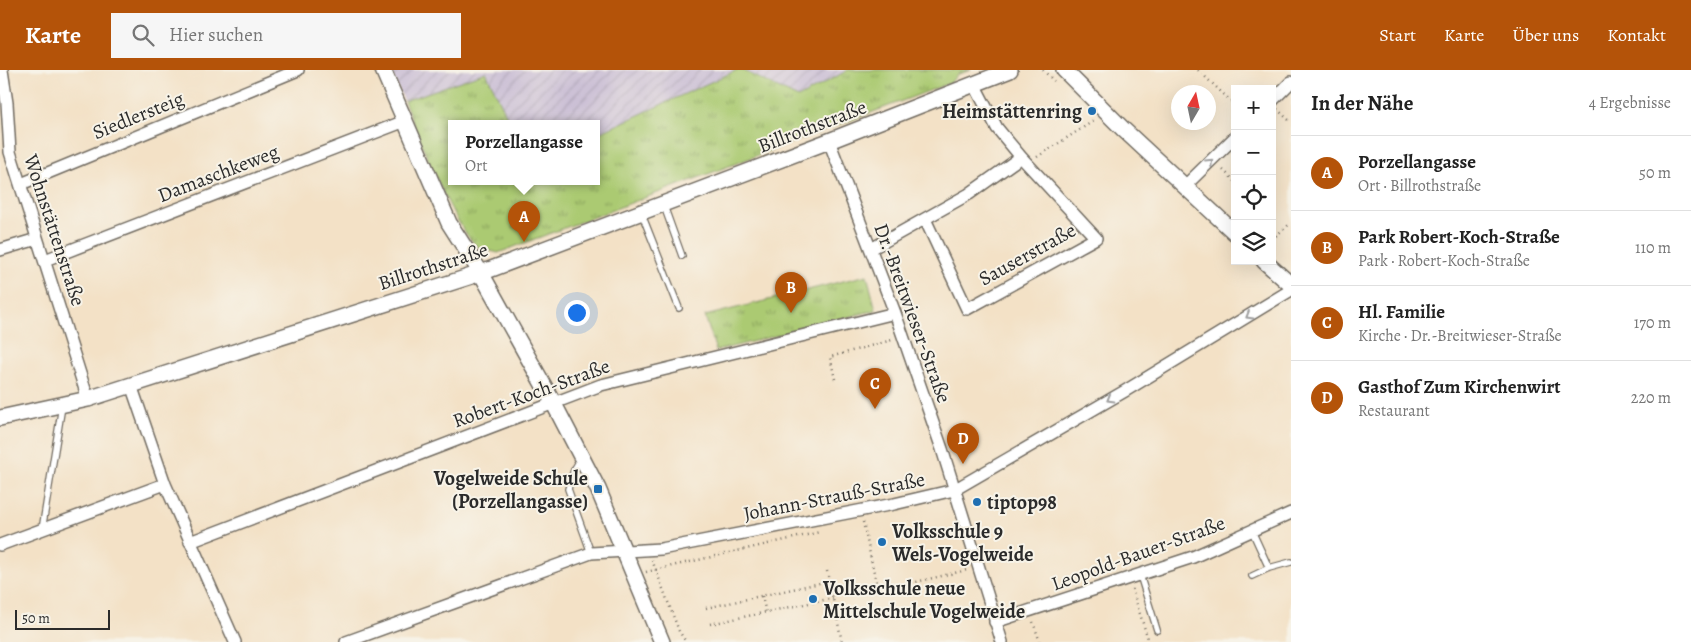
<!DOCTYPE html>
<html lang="de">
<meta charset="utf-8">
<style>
body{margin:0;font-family:Alegreya,serif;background:#f6f6f6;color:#222}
.controls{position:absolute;right:15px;top:15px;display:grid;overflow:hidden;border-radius:0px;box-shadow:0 5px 20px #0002}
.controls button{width:45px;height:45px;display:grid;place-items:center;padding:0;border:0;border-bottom:1px solid #e0e0e0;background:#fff;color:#222;font:25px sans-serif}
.compass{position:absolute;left:1171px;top:15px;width:45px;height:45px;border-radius:50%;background:#fff;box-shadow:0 5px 20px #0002;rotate:9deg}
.scale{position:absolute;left:15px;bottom:12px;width:95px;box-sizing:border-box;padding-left:5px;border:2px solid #2b2b2b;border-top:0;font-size:14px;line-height:18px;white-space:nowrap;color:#2b2b2b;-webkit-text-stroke:4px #f7f3e8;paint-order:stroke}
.you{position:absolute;left:576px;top:242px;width:18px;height:18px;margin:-12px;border:4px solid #fff;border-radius:50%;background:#1a73e8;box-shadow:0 0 0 8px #1a73e833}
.badge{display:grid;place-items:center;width:32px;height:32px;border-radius:50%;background:#b45309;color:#fff;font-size:16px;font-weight:700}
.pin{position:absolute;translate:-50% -41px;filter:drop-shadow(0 1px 2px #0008)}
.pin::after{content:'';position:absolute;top:26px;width:18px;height:15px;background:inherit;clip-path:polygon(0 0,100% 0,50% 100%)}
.popup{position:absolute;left:448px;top:50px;width:152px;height:65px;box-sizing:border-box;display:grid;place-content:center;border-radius:0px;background:#fff;filter:drop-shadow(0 1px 4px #0005);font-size:16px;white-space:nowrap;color:#767676}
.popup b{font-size:19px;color:#222}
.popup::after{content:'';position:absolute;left:50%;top:100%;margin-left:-10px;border:10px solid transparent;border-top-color:#fff}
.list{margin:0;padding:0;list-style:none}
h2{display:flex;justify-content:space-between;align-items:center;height:65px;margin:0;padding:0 20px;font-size:21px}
h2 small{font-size:16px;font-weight:400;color:#767676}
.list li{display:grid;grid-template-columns:32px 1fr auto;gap:15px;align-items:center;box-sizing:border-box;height:75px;padding:0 20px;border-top:1px solid #e0e0e0}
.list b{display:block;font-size:19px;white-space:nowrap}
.list p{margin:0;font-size:16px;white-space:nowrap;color:#767676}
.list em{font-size:16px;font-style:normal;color:#767676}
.icon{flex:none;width:28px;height:28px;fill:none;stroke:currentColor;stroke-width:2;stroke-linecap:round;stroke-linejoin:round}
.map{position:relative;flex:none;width:1291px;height:572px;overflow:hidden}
header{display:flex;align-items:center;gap:30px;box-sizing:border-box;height:70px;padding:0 25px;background:#b45309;color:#fff}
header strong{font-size:24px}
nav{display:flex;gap:28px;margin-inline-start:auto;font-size:18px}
.search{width:350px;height:45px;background:#f6f6f6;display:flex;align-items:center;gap:12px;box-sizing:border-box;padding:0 18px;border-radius:0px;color:#767676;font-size:19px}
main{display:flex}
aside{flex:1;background:#fff}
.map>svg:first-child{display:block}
.industrial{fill:url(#industrial-furrows)}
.grass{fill:url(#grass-tufts);stroke:#6b7a4e}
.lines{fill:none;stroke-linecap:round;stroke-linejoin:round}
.lane-casing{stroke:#716b61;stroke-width:8}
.street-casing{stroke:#716b61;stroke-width:14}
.secondary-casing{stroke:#716b61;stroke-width:18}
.path{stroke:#716b61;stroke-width:2.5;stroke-dasharray:1 4;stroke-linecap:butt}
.lane{stroke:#fff;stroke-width:5.5}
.street{stroke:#fff;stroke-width:11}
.secondary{stroke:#fff;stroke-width:15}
.oneway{stroke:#a0a0a0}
.poi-dot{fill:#1f6fb2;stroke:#f7f3e8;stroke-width:2}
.labels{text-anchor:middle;stroke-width:4;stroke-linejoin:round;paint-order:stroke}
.poi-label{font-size:20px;font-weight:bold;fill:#2b2b2b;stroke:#f7f3e8;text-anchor:start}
.street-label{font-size:20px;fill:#2b2b2b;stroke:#f7f3e8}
</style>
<header>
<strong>Karte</strong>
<div class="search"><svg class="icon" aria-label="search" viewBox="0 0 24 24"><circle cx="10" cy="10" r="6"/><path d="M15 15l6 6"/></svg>Hier suchen</div>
<nav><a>Start</a><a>Karte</a><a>Über uns</a><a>Kontakt</a></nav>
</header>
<main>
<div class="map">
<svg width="1291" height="572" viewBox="0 0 1291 572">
<defs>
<pattern id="industrial-furrows" width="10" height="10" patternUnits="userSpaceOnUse" patternTransform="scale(1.25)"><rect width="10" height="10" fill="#cbbfd5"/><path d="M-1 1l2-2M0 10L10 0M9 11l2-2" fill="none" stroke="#aea4b7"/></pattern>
<pattern id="grass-tufts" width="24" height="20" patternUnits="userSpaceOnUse" patternTransform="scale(1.25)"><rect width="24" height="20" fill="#abca72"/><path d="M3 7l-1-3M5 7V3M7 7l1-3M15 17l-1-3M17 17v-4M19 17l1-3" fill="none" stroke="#8ba45e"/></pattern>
</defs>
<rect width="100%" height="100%" fill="#f7f3e8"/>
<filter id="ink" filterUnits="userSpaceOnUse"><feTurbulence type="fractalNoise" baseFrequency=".02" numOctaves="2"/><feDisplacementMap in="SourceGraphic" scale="10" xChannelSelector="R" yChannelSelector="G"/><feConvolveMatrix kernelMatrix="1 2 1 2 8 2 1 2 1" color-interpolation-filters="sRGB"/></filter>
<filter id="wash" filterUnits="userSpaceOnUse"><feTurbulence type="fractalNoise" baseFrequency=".0096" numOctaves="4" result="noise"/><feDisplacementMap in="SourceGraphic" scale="20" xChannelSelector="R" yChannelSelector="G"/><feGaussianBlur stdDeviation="1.12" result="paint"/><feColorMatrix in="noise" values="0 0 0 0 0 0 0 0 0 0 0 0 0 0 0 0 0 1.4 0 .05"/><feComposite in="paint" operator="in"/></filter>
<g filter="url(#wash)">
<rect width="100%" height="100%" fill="#f3e1c6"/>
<path class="industrial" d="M 390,0 L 737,0 L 597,64 L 596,53 L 510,53 L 486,2 L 404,31 Z
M 742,0 L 848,0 L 798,28 Z"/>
<path class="grass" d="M 737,0 L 742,0 L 798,28 L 848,0 L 971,0 L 958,4 L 950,13 L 498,183 C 493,181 485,181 480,178 C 455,164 417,61 404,31 L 486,2 L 510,53 L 452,53 L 452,111 L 596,111 L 597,64 Z
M 867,205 L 876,240 L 716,281 L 705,246 Z"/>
</g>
<g filter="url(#ink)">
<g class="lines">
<g class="lane-casing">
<path id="lane" d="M 664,136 L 682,186
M 641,142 L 679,238
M 580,390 L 574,400 L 568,419 L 591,483
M 42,460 L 62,336
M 1252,461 L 1269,498
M 1140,505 L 1157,560
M 1252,506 L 1269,498 L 1291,492"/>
</g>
<g class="street-casing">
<path id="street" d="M 2,0 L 7,33 L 10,82 L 88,329
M 1272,31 L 1291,12
M 829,71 L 895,243 L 942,379 L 1002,572
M 21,114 L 298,0
M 1185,116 L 1235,67
M 925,149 L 967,239 L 1096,168 L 1021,87
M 871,179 L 969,124 L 1021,87 L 997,58 L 974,14
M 0,180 L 37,169
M 45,190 L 405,51
M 131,315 L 165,414 L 235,572
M 190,472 L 601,315 L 895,243
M 0,475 L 165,414
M 995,552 L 1193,487 L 1291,443
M 346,572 L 591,483 L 661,479 L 894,434 L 954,420 L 1125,321 L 1291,220"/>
</g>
<g class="secondary-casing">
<path id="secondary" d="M 383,0 L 449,153 L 481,203 L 554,334 L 598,419 L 662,572
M 1064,0 L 1123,59 L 1235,163
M 1264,191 L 1291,215
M 0,348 L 88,329 L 481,203 L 829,71 L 1010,0"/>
</g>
<path class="path" d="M 1043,0 L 1054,11
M 1198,0 L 1235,35
M 1277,39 L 1291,52
M 1037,87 L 1095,50
M 1223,100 L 1235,111
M 1272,169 L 1291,153
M 835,309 L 830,287 L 892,270
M 863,452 L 878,521 L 967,500
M 652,490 L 679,561 L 686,572
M 827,501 L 842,572
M 646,502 L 820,462
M 1132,519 L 1149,572
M 762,526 L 766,543
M 706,538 L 829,511
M 1033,552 L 1040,572
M 710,554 L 833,528"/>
<use href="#lane" class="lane"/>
<use href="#street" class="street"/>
<use href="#secondary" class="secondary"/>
</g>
<defs><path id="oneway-chevron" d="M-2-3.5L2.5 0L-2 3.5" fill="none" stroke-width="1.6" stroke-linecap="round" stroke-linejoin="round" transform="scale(1.25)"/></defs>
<g class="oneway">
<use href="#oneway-chevron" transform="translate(1210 92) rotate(-44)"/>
<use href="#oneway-chevron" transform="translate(1249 246) rotate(149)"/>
<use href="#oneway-chevron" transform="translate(1110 329) rotate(150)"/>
</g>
</g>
<g class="poi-dot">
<circle cx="1092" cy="41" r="5"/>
<rect x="593" y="414" width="10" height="10" rx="2.5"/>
<circle cx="977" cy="432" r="5"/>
<circle cx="882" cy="472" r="5"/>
<circle cx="813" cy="529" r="5"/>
</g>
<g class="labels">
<g class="poi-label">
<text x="1082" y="48" text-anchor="end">Heimstättenring</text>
<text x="588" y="415" text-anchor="end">Vogelweide Schule<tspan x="588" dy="23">(Porzellangasse)</tspan></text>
<text x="987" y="439">tiptop98</text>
<text x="892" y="468">Volksschule 9<tspan x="892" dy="23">Wels-Vogelweide</tspan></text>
<text x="823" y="525">Volksschule neue<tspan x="823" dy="23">Mittelschule Vogelweide</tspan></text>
</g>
<g class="street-label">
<text transform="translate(138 45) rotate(-22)" y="7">Siedlersteig</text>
<text transform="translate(812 56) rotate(-21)" y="7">Billrothstraße</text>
<text transform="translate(218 103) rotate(-21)" y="7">Damaschkeweg</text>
<text transform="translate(55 160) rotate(72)" y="7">Wohnstättenstraße</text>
<text transform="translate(1027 184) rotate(-29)" y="7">Sauserstraße</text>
<text transform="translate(433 196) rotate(-18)" y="7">Billrothstraße</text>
<text transform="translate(913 243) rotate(70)" y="7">Dr.-Breitwieser-Straße</text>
<text transform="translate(531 323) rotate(-20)" y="7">Robert-Koch-Straße</text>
<text transform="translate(834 426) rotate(-11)" y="7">Johann-Strauß-Straße</text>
<text transform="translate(1138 483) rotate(-20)" y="7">Leopold-Bauer-Straße</text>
</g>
</g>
</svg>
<div class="controls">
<button>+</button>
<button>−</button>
<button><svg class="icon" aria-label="locate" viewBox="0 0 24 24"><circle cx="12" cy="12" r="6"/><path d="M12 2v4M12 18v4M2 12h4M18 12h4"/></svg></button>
<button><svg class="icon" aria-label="layers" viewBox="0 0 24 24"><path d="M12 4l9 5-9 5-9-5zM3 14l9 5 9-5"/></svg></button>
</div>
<svg class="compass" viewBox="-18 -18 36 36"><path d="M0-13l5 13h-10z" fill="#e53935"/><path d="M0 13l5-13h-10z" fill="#767676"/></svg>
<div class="scale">50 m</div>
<div class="you"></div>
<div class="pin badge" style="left:524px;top:172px">A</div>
<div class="popup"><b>Porzellangasse</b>Ort</div>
<div class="pin badge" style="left:791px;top:243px">B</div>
<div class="pin badge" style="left:875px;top:339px">C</div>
<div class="pin badge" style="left:963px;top:394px">D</div>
</div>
<aside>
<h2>In der Nähe<small>4 Ergebnisse</small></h2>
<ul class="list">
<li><span class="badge">A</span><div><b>Porzellangasse</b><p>Ort · Billrothstraße</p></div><em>50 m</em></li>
<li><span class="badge">B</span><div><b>Park Robert-Koch-Straße</b><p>Park · Robert-Koch-Straße</p></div><em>110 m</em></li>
<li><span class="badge">C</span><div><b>Hl. Familie</b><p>Kirche · Dr.-Breitwieser-Straße</p></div><em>170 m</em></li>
<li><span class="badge">D</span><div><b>Gasthof Zum Kirchenwirt</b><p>Restaurant</p></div><em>220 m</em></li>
</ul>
</aside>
</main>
